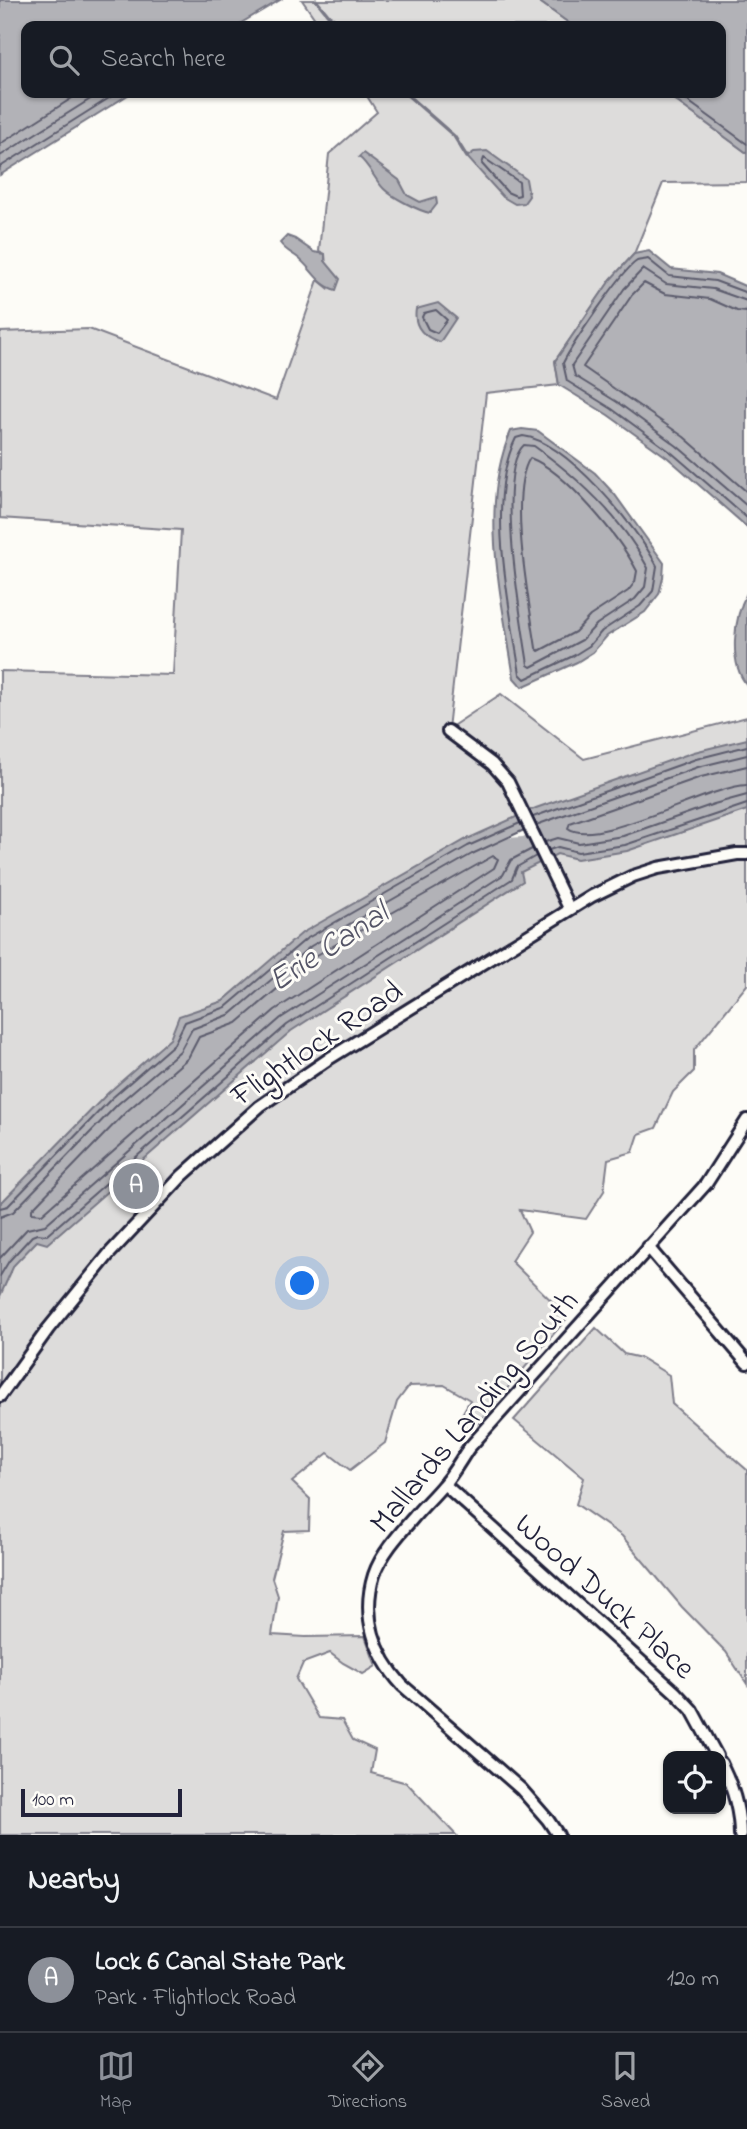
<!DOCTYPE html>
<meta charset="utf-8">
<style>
body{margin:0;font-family:"Indie Flower",sans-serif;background:#242831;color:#f1f3f6}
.controls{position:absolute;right:21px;bottom:21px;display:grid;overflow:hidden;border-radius:14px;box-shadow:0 2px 5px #0004}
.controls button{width:63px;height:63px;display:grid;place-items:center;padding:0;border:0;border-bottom:2px solid #363941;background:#171b24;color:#f1f3f6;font:35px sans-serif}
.scale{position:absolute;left:21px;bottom:18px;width:161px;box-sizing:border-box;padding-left:7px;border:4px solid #22223b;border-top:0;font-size:19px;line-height:24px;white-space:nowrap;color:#22223b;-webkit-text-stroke:5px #fdfcf7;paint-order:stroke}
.you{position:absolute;left:303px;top:1284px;width:24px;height:24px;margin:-18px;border:5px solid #fff;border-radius:50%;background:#1a73e8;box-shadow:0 0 0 10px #1a73e833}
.badge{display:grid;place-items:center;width:46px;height:46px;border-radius:50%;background:#8c9099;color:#fff;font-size:23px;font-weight:700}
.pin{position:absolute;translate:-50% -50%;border:4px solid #fff;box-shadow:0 2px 7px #0006}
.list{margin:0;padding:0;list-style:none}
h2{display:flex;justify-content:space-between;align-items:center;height:91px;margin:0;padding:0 28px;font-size:30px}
h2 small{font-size:23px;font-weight:400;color:#9ea1a6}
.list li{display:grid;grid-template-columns:46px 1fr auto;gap:21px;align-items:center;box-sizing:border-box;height:105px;padding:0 28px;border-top:2px solid #363941}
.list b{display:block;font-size:26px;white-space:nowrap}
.list p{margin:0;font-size:23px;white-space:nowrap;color:#9ea1a6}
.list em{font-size:23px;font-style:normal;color:#9ea1a6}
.icon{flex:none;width:38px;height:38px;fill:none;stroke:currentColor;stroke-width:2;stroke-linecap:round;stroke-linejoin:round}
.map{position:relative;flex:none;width:747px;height:1835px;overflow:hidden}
.search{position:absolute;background:#171b24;box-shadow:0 2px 5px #0004;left:21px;right:21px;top:21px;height:77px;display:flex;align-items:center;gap:18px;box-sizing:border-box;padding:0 24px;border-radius:14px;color:#9ea1a6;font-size:26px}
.sheet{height:196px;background:#171b24}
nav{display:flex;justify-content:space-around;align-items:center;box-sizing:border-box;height:98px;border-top:2px solid #363941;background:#171b24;font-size:19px;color:#9ea1a6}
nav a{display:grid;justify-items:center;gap:4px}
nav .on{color:#8c9099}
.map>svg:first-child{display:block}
.green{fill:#dddcdb;stroke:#807f8b;stroke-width:2}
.water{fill:#b2b2b7;stroke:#787885;stroke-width:2}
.pier{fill:#fdfcf7}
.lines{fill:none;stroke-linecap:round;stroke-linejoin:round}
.shore{stroke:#5c5c6d;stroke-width:2}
.stream{stroke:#787885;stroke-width:3.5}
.street-casing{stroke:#22223b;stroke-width:16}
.street{stroke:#fdfcf7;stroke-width:10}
.labels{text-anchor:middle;stroke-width:6;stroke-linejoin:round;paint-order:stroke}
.street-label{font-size:32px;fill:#22223b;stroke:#fdfcf7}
.water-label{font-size:33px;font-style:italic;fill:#545466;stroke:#fdfcf7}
</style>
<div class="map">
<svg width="747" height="1835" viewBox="0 0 747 1835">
<rect width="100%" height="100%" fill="#fdfcf7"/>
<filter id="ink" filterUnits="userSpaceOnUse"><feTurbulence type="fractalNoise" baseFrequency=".0143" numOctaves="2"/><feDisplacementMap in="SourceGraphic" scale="14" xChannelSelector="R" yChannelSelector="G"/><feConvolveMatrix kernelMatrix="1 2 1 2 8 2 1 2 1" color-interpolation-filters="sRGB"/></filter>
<g filter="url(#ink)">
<path class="green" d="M 302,0 L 537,0 L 573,26 L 320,26 Z
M 365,93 L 665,93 L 747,153 L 747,182 L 663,183 L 634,254 L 611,279 L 555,361 L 559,385 L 486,393 L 448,729 L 501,694 L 584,759 L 747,717 L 747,985 L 694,1050 L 694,1071 L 673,1092 L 656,1128 L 639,1134 L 633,1152 L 608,1159 L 604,1191 L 586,1219 L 520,1210 L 530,1232 L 511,1261 L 568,1317 L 470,1432 L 462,1414 L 470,1400 L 444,1385 L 409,1386 L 397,1402 L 385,1443 L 350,1470 L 328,1453 L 292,1482 L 310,1499 L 309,1530 L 284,1531 L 272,1578 L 278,1596 L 272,1635 L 305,1637 L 365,1636 L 376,1666 L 363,1674 L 343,1663 L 330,1653 L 303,1663 L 296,1679 L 319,1718 L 342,1720 L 353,1740 L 375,1750 L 371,1773 L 407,1783 L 456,1835 L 0,1835 L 0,671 L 173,675 L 181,530 L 0,518 L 0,332 L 89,329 L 276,400 L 318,280 L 328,288 L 325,254 L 319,251 L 329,154 L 377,112 Z
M 596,1328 L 624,1354 L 641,1358 L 669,1375 L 672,1404 L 747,1470 L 747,1684 L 726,1652 L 682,1607 L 622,1536 L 576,1504 L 584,1478 L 514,1420 Z"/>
<path class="water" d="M 0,0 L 280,0 L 236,26 L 26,26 L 26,93 L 131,93 L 0,175 Z
M 537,0 L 747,0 L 747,153 L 665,93 L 721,93 L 721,26 L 573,26 Z
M 487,151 L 526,179 L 529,196 L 524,203 L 515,204 L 503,197 L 467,157 L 474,152 Z
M 363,153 L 399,180 L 407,195 L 420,202 L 436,197 L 437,204 L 430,213 C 419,211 392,197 384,189 C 374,179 370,166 359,157 Z
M 287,236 L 295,239 L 314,252 L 325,254 L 325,261 L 340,279 L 336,290 C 317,285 312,268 297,257 C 290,252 285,250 280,243 Z
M 649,251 L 671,269 L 717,274 L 747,287 L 747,527 L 668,458 L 608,415 L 559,385 L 555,361 L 611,279 L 634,254 Z
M 438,303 L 456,318 L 440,342 C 424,337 413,327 416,309 Z
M 522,429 L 538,431 L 595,473 L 615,495 L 664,563 L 663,578 L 659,594 L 645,612 L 607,636 L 593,652 L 577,662 L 522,687 L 514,678 C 502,599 478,507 511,431 Z
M 747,593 L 747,685 C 728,663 734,617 747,593 Z
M 747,739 L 747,810 L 627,851 L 577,859 L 557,854 L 521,872 L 523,881 L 291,1031 L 47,1244 L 37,1241 L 14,1265 L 0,1296 L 0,1204 L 108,1093 L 170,1039 L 179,1016 L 223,1001 L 302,933 L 465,840 L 536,808 L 694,752 Z"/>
<path class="pier" d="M 531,810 L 540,829 L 523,837 L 507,838 L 522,830 L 516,817 Z"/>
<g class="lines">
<path class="shore" d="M 677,93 L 747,144
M 0,144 L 80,93
M 0,156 L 100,93
M 484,158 L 519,182 L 520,195 L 516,196 L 507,192 L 482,164 Z
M 0,167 L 117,93
M 747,293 L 715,281 L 669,276 L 648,259 C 645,260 640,260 637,261 C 622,270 572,345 563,363 L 567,381 L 612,409 L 672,453 L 747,518
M 747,301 L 713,289 L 666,284 L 643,269 L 624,289 L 572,365 L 575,376 L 617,402 L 677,446 L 747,506
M 436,310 L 447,320 L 437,333 L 428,329 L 422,317 L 424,313 Z
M 747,312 L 737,311 L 710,299 L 665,294 L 644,283 L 632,295 L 583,367 L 684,437 L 747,492
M 523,436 C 566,441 638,528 657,566 L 653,591 L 640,606 L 602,631 L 589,646 L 573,656 L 525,679 L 520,674 C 510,608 485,499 516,438 Z
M 524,445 L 534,446 C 579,478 622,518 648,568 L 645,587 L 635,599 L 597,624 L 582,640 L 531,667 L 528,665 L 527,658 C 521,619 495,471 524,445 Z
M 530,458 C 565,471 620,538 637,571 L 635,582 L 628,591 L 590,616 L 575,632 L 539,651 L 536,648 C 530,606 507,493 530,458 Z
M 747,766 L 701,777 L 570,823 L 568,828 C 596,849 709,786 747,785
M 533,817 L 696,759 L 747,746
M 536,825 L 698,767 L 747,755
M 545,842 L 558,838 L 579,843 L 623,836 L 714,804 L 747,795
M 549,850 L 558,847 L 578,852 L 625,845 L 747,804
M 493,856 L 498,859 L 494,868 L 275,1010 L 42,1214 L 32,1213 L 32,1209 L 126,1112 L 188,1058 L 199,1037 L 237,1023 L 317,955 Z
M 0,1208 L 8,1206 L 112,1098 L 174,1044 L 185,1022 L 226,1007 L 306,939 L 468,846 L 520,823
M 0,1217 L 13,1212 L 118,1104 L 180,1051 L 192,1029 L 231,1014 L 311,946 L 472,854 L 524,830
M 0,1258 L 27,1229 L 45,1225 L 281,1018 L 503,875 L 511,860 L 532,849
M 0,1276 L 9,1261 L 32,1236 L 37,1234 L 47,1235 L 287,1025 L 512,879 L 517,867 L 536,856"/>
<path class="stream" d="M 316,0 L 329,16 L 344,26
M 405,93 L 454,136 L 467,157"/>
<g class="street-casing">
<path id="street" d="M 448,731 L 492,764 L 508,782 L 569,908
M 648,1247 L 747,1363
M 0,1396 L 48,1329 L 109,1254 L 182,1176 L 260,1106 L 330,1058 L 592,896 L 633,876 L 658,868 L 737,854 L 747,854
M 444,1484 L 675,1692 L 692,1710 L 717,1756
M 721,1763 C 732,1785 740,1810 740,1835
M 558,1835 L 548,1820 L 521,1789 L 402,1685 C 375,1655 361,1616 374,1575 C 381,1554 400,1533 414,1517 C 423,1506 434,1496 443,1485 C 453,1474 460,1461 468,1449 L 706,1184 L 747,1120"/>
</g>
<use href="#street" class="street"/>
</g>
</g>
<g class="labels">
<g class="street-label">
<text transform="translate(316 1042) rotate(-34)" y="11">Flightlock Road</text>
<text transform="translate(473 1411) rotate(-50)" y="11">Mallards Landing South</text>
<text transform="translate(606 1595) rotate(42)" y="11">Wood Duck Place</text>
</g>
<g class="water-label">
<text transform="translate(327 945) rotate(-33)" y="12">Erie Canal</text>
</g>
</g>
</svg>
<div class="controls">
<button><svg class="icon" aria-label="locate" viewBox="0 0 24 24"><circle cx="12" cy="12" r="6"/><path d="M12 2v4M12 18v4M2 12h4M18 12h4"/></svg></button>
</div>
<div class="scale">100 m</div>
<div class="you"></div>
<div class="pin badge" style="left:136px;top:1186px">A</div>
<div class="search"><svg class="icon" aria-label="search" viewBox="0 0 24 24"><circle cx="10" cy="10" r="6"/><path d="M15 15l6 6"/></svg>Search here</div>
</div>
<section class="sheet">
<h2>Nearby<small></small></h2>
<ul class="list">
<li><span class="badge">A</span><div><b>Lock 6 Canal State Park</b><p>Park · Flightlock Road</p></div><em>120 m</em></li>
</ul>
</section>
<nav>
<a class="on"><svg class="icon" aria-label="map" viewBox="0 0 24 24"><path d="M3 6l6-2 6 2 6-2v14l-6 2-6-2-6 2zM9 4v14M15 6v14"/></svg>Map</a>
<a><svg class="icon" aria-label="directions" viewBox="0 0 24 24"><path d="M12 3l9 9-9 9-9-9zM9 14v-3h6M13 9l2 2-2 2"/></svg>Directions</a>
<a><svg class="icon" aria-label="saved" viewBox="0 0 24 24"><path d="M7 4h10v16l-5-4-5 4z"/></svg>Saved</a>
</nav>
